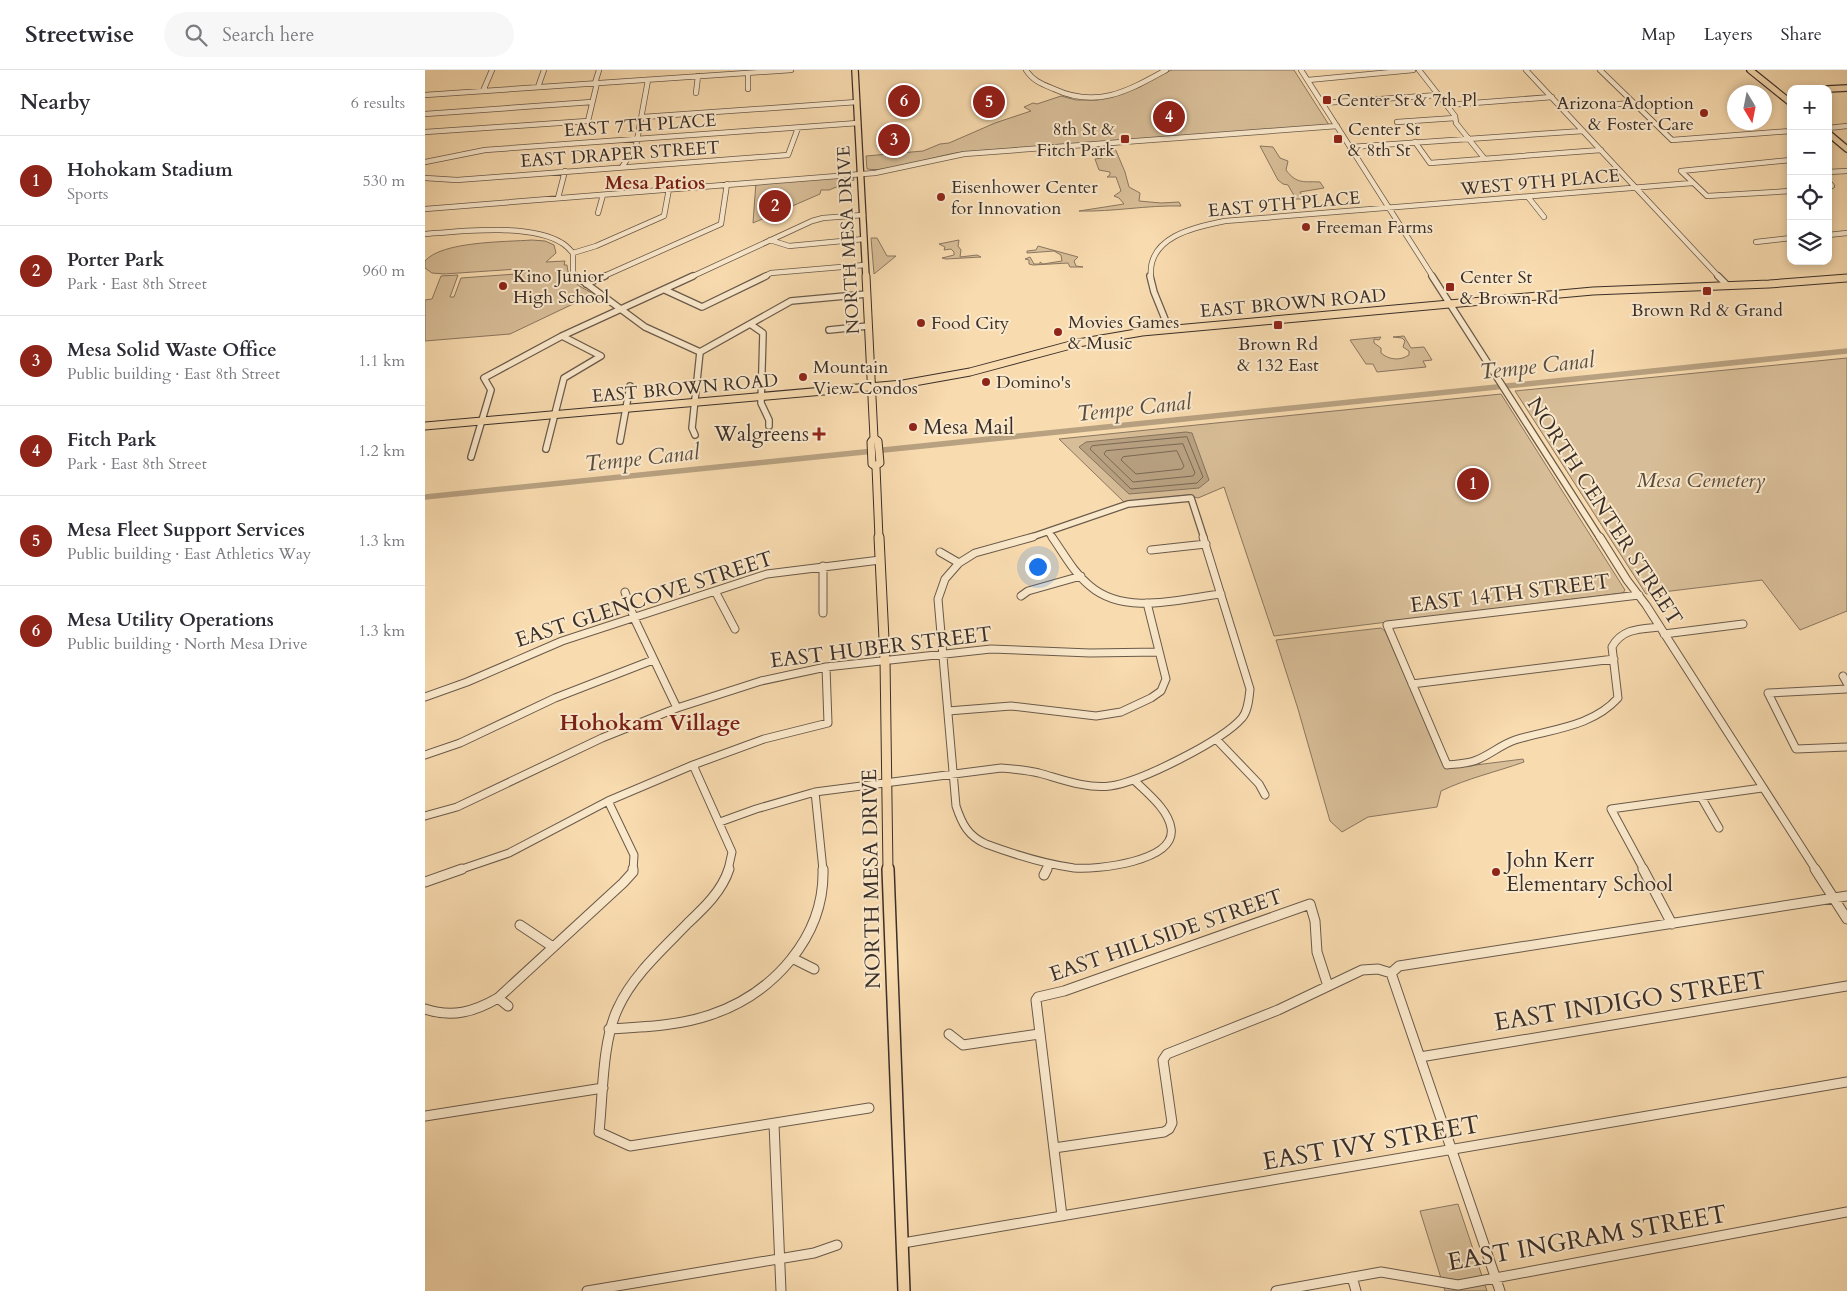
<!DOCTYPE html>
<meta charset="utf-8">
<style>
body{margin:0;font-family:Cardo,serif;background:#f7f7f7;color:#2b2b33}
.controls{position:absolute;right:15px;top:15px;display:grid;overflow:hidden;border-radius:10px;box-shadow:0 2px 8px #0003}
.controls button{width:45px;height:45px;display:grid;place-items:center;padding:0;border:0;border-bottom:1px solid #e1e1e2;background:#fff;color:#2b2b33;font:25px sans-serif}
.compass{position:absolute;left:1302px;top:15px;width:45px;height:45px;border-radius:50%;background:#fff;box-shadow:0 2px 8px #0003;rotate:170deg}
.you{position:absolute;left:612px;top:496px;width:18px;height:18px;margin:-12px;border:4px solid #fff;border-radius:50%;background:#1a73e8;box-shadow:0 0 0 8px #1a73e833}
.badge{display:grid;place-items:center;width:32px;height:32px;border-radius:50%;background:#8f2418;color:#fff;font-size:16px;font-weight:700}
.pin{position:absolute;translate:-50% -50%;border:2px solid #fff;box-shadow:0 1px 5px #0006}
.list{margin:0;padding:0;list-style:none}
h2{display:flex;justify-content:space-between;align-items:center;height:65px;margin:0;padding:0 20px;font-size:21px}
h2 small{font-size:16px;font-weight:400;color:#7c7c81}
.list li{display:grid;grid-template-columns:32px 1fr auto;gap:15px;align-items:center;box-sizing:border-box;height:90px;padding:0 20px;border-top:1px solid #e1e1e2}
.list b{display:block;font-size:19px;white-space:nowrap}
.list p{margin:0;font-size:16px;white-space:nowrap;color:#7c7c81}
.list em{font-size:16px;font-style:normal;color:#7c7c81}
.icon{flex:none;width:28px;height:28px;fill:none;stroke:currentColor;stroke-width:2;stroke-linecap:round;stroke-linejoin:round}
.map{position:relative;flex:none;width:1422px;height:1221px;overflow:hidden}
header{display:flex;align-items:center;gap:30px;box-sizing:border-box;height:70px;padding:0 25px;background:#fff;border-bottom:1px solid #e1e1e2}
header strong{font-size:24px}
nav{display:flex;gap:28px;margin-inline-start:auto;font-size:18px}
.search{width:350px;height:45px;background:#f7f7f7;display:flex;align-items:center;gap:12px;box-sizing:border-box;padding:0 18px;border-radius:28px;color:#7c7c81;font-size:19px}
main{display:flex}
aside{flex:1;background:#fff}
.map>svg:first-child{display:block}
.green{fill:#d8be98;stroke:#8a7660}
.water{fill:#b8a181;stroke:#86735e}
.lines{fill:none;stroke-linecap:round;stroke-linejoin:round}
.shore{stroke:#7a6855;stroke-width:1}
.canal{stroke:#b8a181;stroke-width:5.5}
.minor-far3-casing{stroke:#6a5a4a;stroke-width:6}
.minor-far2-casing{stroke:#6a5a4a;stroke-width:8}
.minor-far1-casing{stroke:#6a5a4a;stroke-width:9}
.minor-casing{stroke:#6a5a4a;stroke-width:11}
.major-far3-casing{stroke:#3b2f29;stroke-width:8}
.major-far2-casing{stroke:#3b2f29;stroke-width:9}
.major-far1-casing{stroke:#3b2f29;stroke-width:11}
.major-casing{stroke:#3b2f29;stroke-width:14}
.minor-far3{stroke:#fae8cb;stroke-width:4.5}
.minor-far2{stroke:#fae8cb;stroke-width:5.5}
.minor-far1{stroke:#fae8cb;stroke-width:7}
.minor{stroke:#fae8cb;stroke-width:9}
.major-far3{stroke:#f8dbaf;stroke-width:5.5}
.major-far2{stroke:#f8dbaf;stroke-width:7}
.major-far1{stroke:#f8dbaf;stroke-width:9}
.major{stroke:#f8dbaf;stroke-width:11}
.poi-dot{fill:#8f2418;stroke:#fae8cb;stroke-width:2}
.labels{text-anchor:middle;stroke-width:4;stroke-linejoin:round;paint-order:stroke}
.far-poi-label{font-size:18px;fill:#3b2f29;stroke:#fae8cb;text-anchor:start}
.far-street-label{font-size:18px;fill:#3b2f29;stroke:#fae8cb}
.far-neighbourhood-label{font-size:19px;font-weight:bold;fill:#7a1f14;stroke:#fae8cb}
.poi-label{font-size:21px;fill:#3b2f29;stroke:#fae8cb;text-anchor:start}
.park-label{font-size:21px;font-style:italic;fill:#5a4c3f;stroke:#fae8cb}
.street-label{font-size:21px;fill:#3b2f29;stroke:#fae8cb}
.water-label{font-size:22px;font-style:italic;fill:#5a4c3f;stroke:#fae8cb}
.neighbourhood-label{font-size:22px;font-weight:bold;fill:#7a1f14;stroke:#fae8cb}
.near-street-label{font-size:25px;fill:#3b2f29;stroke:#fae8cb}
</style>
<header>
<strong>Streetwise</strong>
<div class="search"><svg class="icon" aria-label="search" viewBox="0 0 24 24"><circle cx="10" cy="10" r="6"/><path d="M15 15l6 6"/></svg>Search here</div>
<nav><a>Map</a><a>Layers</a><a>Share</a></nav>
</header>
<main>
<aside>
<h2>Nearby<small>6 results</small></h2>
<ul class="list">
<li><span class="badge">1</span><div><b>Hohokam Stadium</b><p>Sports</p></div><em>530 m</em></li>
<li><span class="badge">2</span><div><b>Porter Park</b><p>Park · East 8th Street</p></div><em>960 m</em></li>
<li><span class="badge">3</span><div><b>Mesa Solid Waste Office</b><p>Public building · East 8th Street</p></div><em>1.1 km</em></li>
<li><span class="badge">4</span><div><b>Fitch Park</b><p>Park · East 8th Street</p></div><em>1.2 km</em></li>
<li><span class="badge">5</span><div><b>Mesa Fleet Support Services</b><p>Public building · East Athletics Way</p></div><em>1.3 km</em></li>
<li><span class="badge">6</span><div><b>Mesa Utility Operations</b><p>Public building · North Mesa Drive</p></div><em>1.3 km</em></li>
</ul>
</aside>
<div class="map">
<svg width="1422" height="1221" viewBox="0 0 1422 1221">
<rect width="100%" height="100%" fill="#f8dbaf"/>
<filter id="stains"><feTurbulence type="fractalNoise" baseFrequency=".004" numOctaves="4"/><feColorMatrix values="0 0 0 0 .2 0 0 0 0 .09 0 0 0 0 .02 0 0 0 .5 -.17"/></filter>
<radialGradient id="worn" r=".72"><stop offset=".6" stop-color="#630" stop-opacity="0"/><stop offset="1" stop-color="#630" stop-opacity=".3"/></radialGradient>
<path class="green" d="M 747,0 L 869,0 L 904,55 L 538,82 C 510,85 467,103 442,99 L 441,86 L 498,81 L 515,74 L 524,73 L 570,53 L 606,41 L 599,37 L 608,33 L 612,34 L 636,26 L 651,30 L 673,30 L 715,17 L 736,4 Z
M 689,76 L 700,102 L 704,117 L 715,123 L 714,131 L 736,133 L 754,132 L 756,136 C 722,135 688,142 654,141 L 699,134 L 694,128 L 689,126 L 696,121 L 691,107 L 682,107 L 685,105 L 685,102 L 674,100 L 670,89 L 677,88 L 672,77 Z
M 835,76 L 848,77 L 855,88 L 863,91 L 861,100 C 872,115 880,111 895,112 L 899,118 L 875,122 L 879,129 L 871,129 L 863,115 L 858,114 L 853,110 Z
M 428,104 L 429,110 L 404,120 L 396,120 L 395,124 L 328,153 L 331,112 Z
M 446,168 L 452,168 L 462,186 L 471,186 L 449,204 Z
M 107,170 L 120,171 L 129,175 L 131,183 L 121,192 L 140,191 L 139,195 L 142,195 C 143,212 156,217 169,224 L 85,264 L 0,271 L 0,230 L 7,229 L 16,206 L 33,205 L 25,227 L 29,227 L 36,208 L 91,204 L 93,199 L 19,204 L 7,203 L 0,198 L 0,191 C 17,171 81,172 107,170 Z
M 534,170 L 533,176 L 536,180 L 535,187 L 552,185 L 556,187 L 521,189 L 517,188 L 529,185 L 529,182 L 526,179 L 519,180 L 520,177 L 514,174 Z
M 613,176 L 653,187 L 649,191 L 651,196 L 658,197 L 645,197 L 643,193 L 608,195 L 604,194 L 604,190 L 600,189 L 605,187 L 609,194 L 615,194 L 615,192 L 618,194 L 637,191 L 636,185 L 629,181 L 602,183 L 602,181 L 611,180 Z
M 979,266 L 986,278 L 999,277 L 1007,290 L 998,291 L 1001,297 L 952,302 L 948,294 L 941,294 L 925,270 L 956,267 L 954,270 L 949,269 L 949,273 L 956,278 L 956,283 C 964,290 975,291 984,285 L 984,281 L 978,277 L 980,271 L 977,268 L 968,267 Z
M 1422,288 L 1422,541 L 1375,560 L 1337,510 L 1221,524 L 1090,321 Z
M 1076,324 L 1200,520 L 1198,523 L 849,566 L 799,417 L 773,428 L 762,425 L 699,432 L 634,369 Z
M 956,558 L 960,561 L 1018,693 L 1027,698 L 1098,689 L 1099,692 C 1071,702 1043,708 1016,721 L 1012,737 L 943,747 L 917,762 L 905,751 L 873,639 L 851,570 Z
M 1033,1134 L 1062,1221 L 1020,1221 L 995,1141 Z"/>
<path class="water" d="M 761,362 L 767,363 L 784,410 L 774,418 L 704,424 L 654,377 L 661,372 Z"/>
<g class="lines">
<path class="shore" d="M 762,367 L 778,407 L 772,413 L 706,419 L 665,379 L 667,376 Z
M 758,374 L 770,403 L 768,406 L 708,412 L 679,384 L 681,381 Z
M 752,381 L 759,396 L 757,399 L 711,404 L 696,390 L 698,387 Z"/>
<path class="canal" d="M 0,427 L 1422,281"/>
<g class="minor-far3-casing">
<path id="minor-far3" d="M 601,0 C 608,11 617,14 629,19 C 672,39 703,21 741,0
M 876,0 L 1008,207
M 994,0 L 1030,46 L 1031,53 L 1059,88
M 1101,0 L 1294,207
M 1175,0 L 1247,70 L 1366,61
M 323,3 L 323,19
M 883,10 L 988,0
M 170,13 L 174,0
M 113,17 L 119,0
M 58,21 L 67,0
M 271,23 L 273,6
M 0,25 L 366,0
M 897,33 L 1014,25
M 1022,35 L 1127,27
M 1137,38 L 1208,33
M 0,44 L 167,32
M 218,47 L 432,32
M 972,52 L 1030,48
M 1403,58 L 1422,56
M 0,62 L 163,51 L 172,13
M 990,72 L 1005,93 L 1176,80
M 926,77 L 1158,61
M 1366,90 L 1256,101 L 1282,126 L 1366,121
M 0,92 L 60,80 L 433,53
M 197,97 L 211,76 L 223,10
M 1403,102 L 1422,101
M 0,108 L 32,110 L 363,85 L 373,58
M 1403,111 L 1407,116 L 1403,117
M 1103,127 L 1119,147
M 133,128 L 140,101
M 0,139 L 450,103 L 539,84 L 912,56
M 173,143 L 178,125
M 0,164 C 35,161 106,153 137,173 C 141,175 145,180 148,183 L 148,202 L 152,207
M 1403,165 L 1422,163
M 345,170 L 364,176 L 439,169
M 1331,172 L 1366,168
M 148,183 L 171,176 L 239,146 L 244,119
M 177,207 L 296,154 L 302,114
M 266,207 L 387,151 L 398,148 L 438,145
M 338,207 L 346,203 L 440,195
M 726,207 C 722,167 769,157 800,151 L 1267,113"/>
</g>
<g class="minor-far2-casing">
<path id="minor-far2" d="M 151,206 L 220,257 L 275,282 L 267,358 L 270,365
M 725,206 L 729,222 L 744,259
M 1007,206 L 1175,468
M 1293,206 L 1303,216
M 161,214 L 180,206
M 240,220 L 277,237 L 341,206
M 325,254 L 338,263 L 336,333 L 344,350 L 344,356
M 404,260 L 443,256
M 275,282 L 366,231 L 442,224
M 195,371 L 205,316
M 121,379 L 139,308 L 176,286 L 137,266
M 46,387 L 66,320 L 59,308 L 137,266 L 268,206
M 623,462 L 628,468
M 604,468 L 703,434 L 766,428 L 779,468"/>
</g>
<g class="minor-far1-casing">
<path id="minor-far1" d="M 627,467 C 639,484 649,503 665,516 C 700,546 755,529 796,524
M 1175,467 L 1202,510 L 1221,535 L 1391,800
M 726,480 L 781,474
M 515,482 L 534,493 L 550,483 L 608,467
M 534,493 L 520,509 L 513,529 L 531,736 C 537,754 543,766 561,774 C 588,784 619,794 649,798 C 670,800 752,792 746,758 C 743,739 722,723 709,710
M 398,496 L 398,543
M 290,521 L 310,559
M 200,522 L 209,548 L 252,638
M 1214,525 L 962,555 L 1022,695 C 1031,694 1040,694 1049,691 C 1064,686 1075,675 1090,670 C 1126,659 1167,657 1193,628 L 1187,577 C 1197,558 1216,559 1235,557
M 596,526 L 603,521 L 656,506
M 1239,564 L 1318,554
M 1418,606 L 1422,613
M 987,614 L 1189,589
M 1422,619 L 1343,623 L 1371,679 L 1422,677
M 0,627 L 42,612 L 137,571 L 342,504 L 455,490
M 523,641 L 586,636 L 671,646 L 696,642 L 726,628 L 736,621 L 741,609 L 722,533
M 791,669 L 834,714 L 840,725
M 0,685 L 35,673 L 130,628 L 228,590
M 268,695 L 307,782 L 303,800
M 390,722 L 398,800
M 1276,727 L 1294,758
M 183,731 L 209,785 L 208,800
M 0,746 L 32,737 L 177,668 L 252,638 L 336,611 L 401,597 L 566,579 L 665,583 L 734,582
M 295,752 L 331,739 L 390,722 L 576,698 C 589,699 601,700 614,703 C 636,709 661,719 685,716 C 715,712 797,671 817,648 C 823,641 824,629 825,619 L 778,467
M 34,800 L 84,783 L 183,731 L 268,695 L 339,669 L 403,653 L 401,597
M 621,800 L 624,794
M 1219,800 L 1186,739 L 1337,718"/>
</g>
<g class="minor-casing">
<path id="minor" d="M 304,799 C 297,821 279,838 263,853 C 238,879 208,905 193,938 C 177,971 178,1025 174,1062 L 205,1076 L 444,1038
M 1218,799 L 1247,854
M 1390,799 L 1422,849
M 619,805 L 622,799
M 0,812 L 37,799
M 95,855 L 128,877
M 369,889 L 389,899
M 73,928 L 83,936
M 0,939 C 27,948 49,942 73,928 L 198,813 L 208,802 L 208,799
M 184,959 C 218,957 253,956 285,945 C 348,924 400,867 398,799
M 524,964 L 538,975 L 614,964
M 995,987 L 1422,916
M 0,1046 L 178,1018
M 349,1054 L 356,1221
M 629,1078 L 739,1062 L 744,1059 L 747,1053 L 738,990 L 742,984 L 853,940 L 937,900 L 953,899 L 966,903
M 637,1146 L 611,930 L 613,927 L 639,921 L 885,834 L 890,851 L 892,882 L 903,916
M 478,1173 L 1422,1012
M 927,1207 L 931,1221
M 162,1221 L 389,1183 L 412,1175
M 851,1221 L 956,1202 L 1033,1215 L 1422,1142
M 1075,1221 L 966,903 L 974,896 L 1422,826"/>
</g>
<g class="major-far3-casing">
<path id="major-far3" d="M 430,0 L 441,207
M 1325,0 L 1366,33
M 1403,19 L 1422,18
M 1403,63 L 1422,79"/>
</g>
<g class="major-far2-casing">
<path id="major-far2" d="M 441,206 L 449,368 L 453,371 L 455,393 L 450,396
M 0,356 L 478,314 L 545,302 L 653,273 L 717,262 L 1168,221 L 1344,214 L 1422,208
M 449,368 L 446,372 L 447,394 L 451,397 L 454,468"/>
</g>
<g class="major-far1-casing">
<path id="major-far1" d="M 454,467 L 460,590 L 463,800"/>
</g>
<g class="major-casing">
<path id="major" d="M 463,799 L 479,1221"/>
</g>
<use href="#minor-far3" class="minor-far3"/>
<use href="#minor-far2" class="minor-far2"/>
<use href="#minor-far1" class="minor-far1"/>
<use href="#minor" class="minor"/>
<use href="#major-far3" class="major-far3"/>
<use href="#major-far2" class="major-far2"/>
<use href="#major-far1" class="major-far1"/>
<use href="#major" class="major"/>
</g>
<g class="poi-dot">
<rect x="897" y="25" width="10" height="10" rx="2.5"/>
<circle cx="1279" cy="43" r="5"/>
<rect x="695" y="64" width="10" height="10" rx="2.5"/>
<rect x="908" y="64" width="10" height="10" rx="2.5"/>
<circle cx="516" cy="127" r="5"/>
<circle cx="881" cy="157" r="5"/>
<circle cx="78" cy="216" r="5"/>
<rect x="1020" y="212" width="10" height="10" rx="2.5"/>
<rect x="1277" y="216" width="10" height="10" rx="2.5"/>
<circle cx="496" cy="253" r="5"/>
<rect x="848" y="250" width="10" height="10" rx="2.5"/>
<circle cx="633" cy="262" r="5"/>
<circle cx="378" cy="307" r="5"/>
<circle cx="561" cy="312" r="5"/>
<circle cx="488" cy="357" r="5"/>
<path d="M391.5 356.5h5v5h5v5h-5v5h-5v-5h-5v-5h5z"/>
<circle cx="1071" cy="802" r="5"/>
</g>
<g class="labels">
<g class="far-poi-label">
<text x="912" y="36">Center St &amp; 7th Pl</text>
<text x="1269" y="39" text-anchor="end">Arizona Adoption<tspan x="1269" dy="21">&amp; Foster Care</tspan></text>
<text x="690" y="65" text-anchor="end">8th St &amp;<tspan x="690" dy="21">Fitch Park</tspan></text>
<text x="923" y="65">Center St<tspan x="923" dy="21">&amp; 8th St</tspan></text>
<text x="526" y="123">Eisenhower Center<tspan x="526" dy="21">for Innovation</tspan></text>
<text x="891" y="163">Freeman Farms</text>
<text x="88" y="212">Kino Junior<tspan x="88" dy="21">High School</tspan></text>
<text x="1035" y="213">Center St<tspan x="1035" dy="21">&amp; Brown Rd</tspan></text>
<text x="1282" y="246" text-anchor="middle">Brown Rd &amp; Grand</text>
<text x="643" y="258">Movies Games<tspan x="643" dy="21">&amp; Music</tspan></text>
<text x="506" y="259">Food City</text>
<text x="853" y="280" text-anchor="middle">Brown Rd<tspan x="853" dy="21">&amp; 132 East</tspan></text>
<text x="388" y="303">Mountain<tspan x="388" dy="21">View Condos</tspan></text>
<text x="571" y="318">Domino's</text>
</g>
<g class="far-street-label">
<text transform="translate(215 55) rotate(-4)" y="6">EAST 7TH PLACE</text>
<text transform="translate(195 84) rotate(-4)" y="6">EAST DRAPER STREET</text>
<text transform="translate(1115 112) rotate(-5)" y="6">WEST 9TH PLACE</text>
<text transform="translate(859 134) rotate(-5)" y="6">EAST 9TH PLACE</text>
<text transform="translate(423 170) rotate(-93)" y="6">NORTH MESA DRIVE</text>
<text transform="translate(868 233) rotate(-5)" y="6">EAST BROWN ROAD</text>
<text transform="translate(260 318) rotate(-5)" y="6">EAST BROWN ROAD</text>
</g>
<g class="far-neighbourhood-label">
<text x="230" y="119">Mesa Patios</text>
</g>
<g class="poi-label">
<text x="498" y="364">Mesa Mail</text>
<text x="384" y="371" text-anchor="end">Walgreens</text>
<text x="1081" y="797">John Kerr<tspan x="1081" dy="24">Elementary School</tspan></text>
</g>
<g class="park-label">
<text x="1276" y="417">Mesa Cemetery</text>
</g>
<g class="street-label">
<text transform="translate(1180 441) rotate(57)" y="7">NORTH CENTER STREET</text>
<text transform="translate(1085 523) rotate(-7)" y="7">EAST 14TH STREET</text>
<text transform="translate(219 529) rotate(-18)" y="7">EAST GLENCOVE STREET</text>
<text transform="translate(456 577) rotate(-7)" y="7">EAST HUBER STREET</text>
<text transform="translate(446 809) rotate(-91)" y="7">NORTH MESA DRIVE</text>
<text transform="translate(741 865) rotate(-19)" y="7">EAST HILLSIDE STREET</text>
</g>
<g class="water-label">
<text transform="translate(1112 295) rotate(-6)" y="8">Tempe Canal</text>
<text transform="translate(709 337) rotate(-6)" y="8">Tempe Canal</text>
<text transform="translate(217 387) rotate(-6)" y="8">Tempe Canal</text>
</g>
<g class="neighbourhood-label">
<text x="225" y="660">Hohokam Village</text>
</g>
<g class="near-street-label">
<text transform="translate(1205 930) rotate(-9)" y="9">EAST INDIGO STREET</text>
<text transform="translate(946 1072) rotate(-10)" y="9">EAST IVY STREET</text>
<text transform="translate(1162 1167) rotate(-10)" y="9">EAST INGRAM STREET</text>
</g>
</g>
<rect width="100%" height="100%" filter="url(#stains)"/>
<rect width="100%" height="100%" fill="url(#worn)"/>
</svg>
<div class="controls">
<button>+</button>
<button>−</button>
<button><svg class="icon" aria-label="locate" viewBox="0 0 24 24"><circle cx="12" cy="12" r="6"/><path d="M12 2v4M12 18v4M2 12h4M18 12h4"/></svg></button>
<button><svg class="icon" aria-label="layers" viewBox="0 0 24 24"><path d="M12 4l9 5-9 5-9-5zM3 14l9 5 9-5"/></svg></button>
</div>
<svg class="compass" viewBox="-18 -18 36 36"><path d="M0-13l5 13h-10z" fill="#e53935"/><path d="M0 13l5-13h-10z" fill="#7c7c81"/></svg>
<div class="you"></div>
<div class="pin badge" style="left:1048px;top:414px">1</div>
<div class="pin badge" style="left:350px;top:136px">2</div>
<div class="pin badge" style="left:469px;top:70px">3</div>
<div class="pin badge" style="left:744px;top:47px">4</div>
<div class="pin badge" style="left:564px;top:32px">5</div>
<div class="pin badge" style="left:479px;top:31px">6</div>
</div>
</main>
